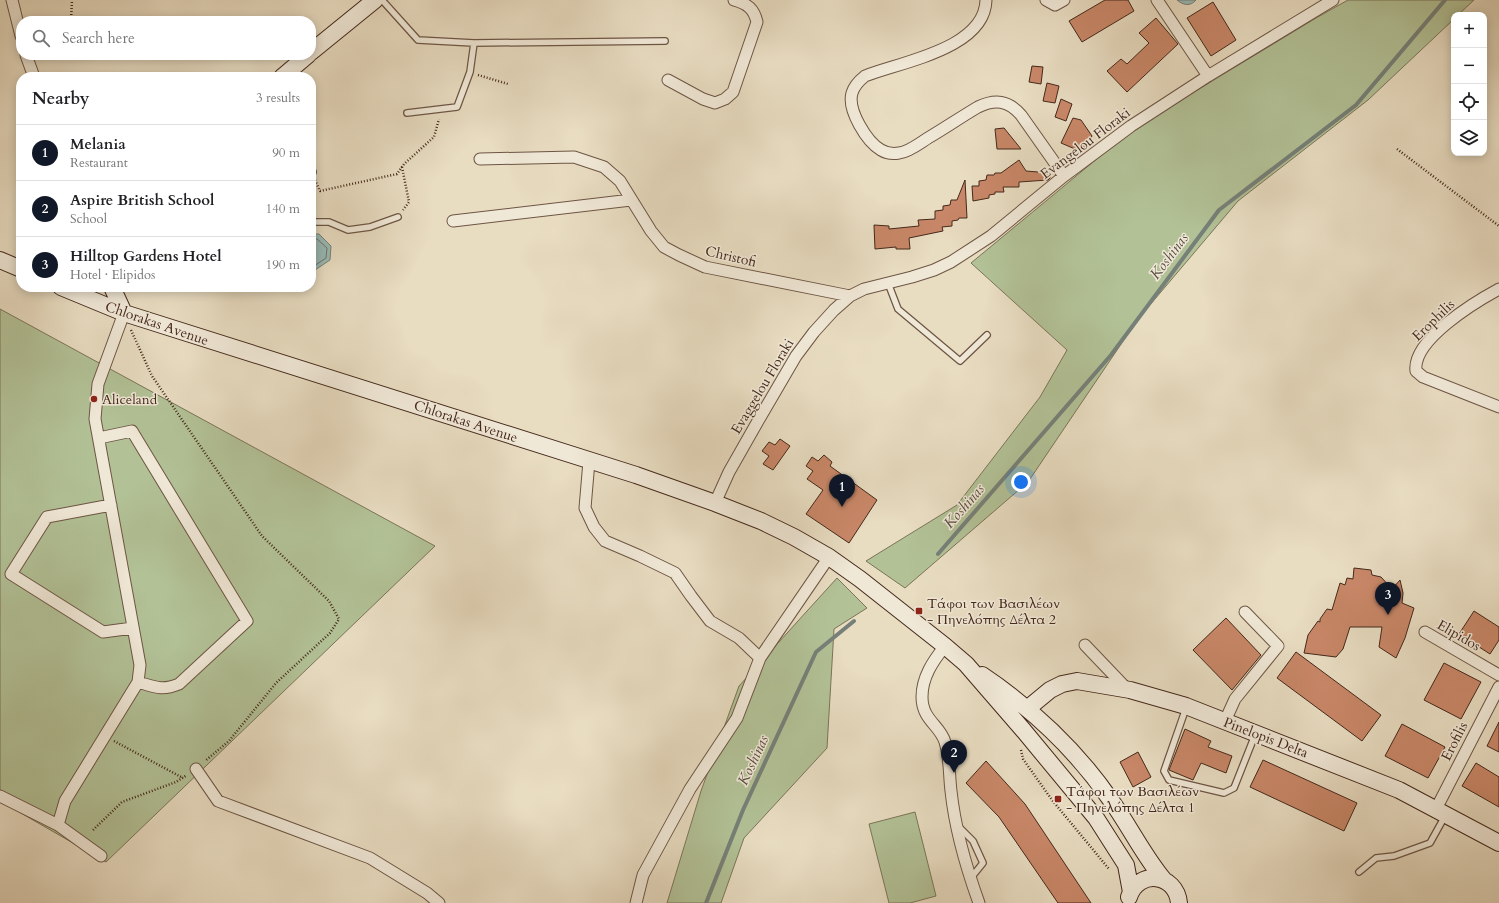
<!DOCTYPE html>
<meta charset="utf-8">
<style>
body{margin:0;font-family:Cardo,serif;background:#f6f6f6;color:#202124}
.controls{position:absolute;right:12px;top:12px;display:grid;overflow:hidden;border-radius:8px;box-shadow:0 2px 10px #0003}
.controls button{width:36px;height:36px;display:grid;place-items:center;padding:0;border:0;border-bottom:1px solid #e0e0e0;background:#fff;color:#202124;font:20px sans-serif}
.you{position:absolute;left:1021px;top:482px;width:14px;height:14px;margin:-10px;border:3px solid #fff;border-radius:50%;background:#1a73e8;box-shadow:0 0 0 6px #1a73e833}
.badge{display:grid;place-items:center;width:26px;height:26px;border-radius:50%;background:#111827;color:#fff;font-size:13px;font-weight:700}
.pin{position:absolute;translate:-50% -33px;filter:drop-shadow(0 1px 2px #0008)}
.pin::after{content:'';position:absolute;top:21px;width:14px;height:12px;background:inherit;clip-path:polygon(0 0,100% 0,50% 100%)}
.list{margin:0;padding:0;list-style:none}
h2{display:flex;justify-content:space-between;align-items:center;height:52px;margin:0;padding:0 16px;font-size:17px}
h2 small{font-size:13px;font-weight:400;color:#757577}
.list li{display:grid;grid-template-columns:26px 1fr auto;gap:12px;align-items:center;box-sizing:border-box;height:56px;padding:0 16px;border-top:1px solid #e0e0e0}
.list b{display:block;font-size:15px;white-space:nowrap}
.list p{margin:0;font-size:13px;white-space:nowrap;color:#757577}
.list em{font-size:13px;font-style:normal;color:#757577}
.icon{flex:none;width:22px;height:22px;fill:none;stroke:currentColor;stroke-width:2;stroke-linecap:round;stroke-linejoin:round}
.map{position:relative;flex:none;width:1499px;height:903px;overflow:hidden}
.search{position:absolute;background:#fff;box-shadow:0 2px 10px #0003;left:16px;top:16px;width:300px;height:44px;display:flex;align-items:center;gap:10px;box-sizing:border-box;padding:0 14px;border-radius:16px;color:#757577;font-size:15px}
.panel{position:absolute;background:#fff;box-shadow:0 2px 10px #0003;left:16px;top:72px;width:300px;height:220px;border-radius:16px}
.map>svg:first-child{display:block}
.green{fill:#b2c196;stroke:#7b7458}
.water{fill:#98bab7;stroke:#768078}
.lines{fill:none;stroke-linecap:round;stroke-linejoin:round}
.shore{stroke:#6e7168;stroke-width:1}
.stream{stroke:#768078;stroke-width:4}
.building{fill:#c88768;stroke:#44281a}
.lane-casing{stroke:#6d5544;stroke-width:8}
.street-casing{stroke:#6d5544;stroke-width:13}
.secondary-casing{stroke:#44281a;stroke-width:18}
.path{stroke:#44281a;stroke-width:2.5;stroke-dasharray:1 2;stroke-linecap:butt}
.lane{stroke:#f0e8d7;stroke-width:5.5}
.street{stroke:#f0e8d7;stroke-width:11}
.secondary{stroke:#f0e8d7;stroke-width:16}
.poi-dot{fill:#8f2418;stroke:#f0e8d7;stroke-width:1.5}
.labels{text-anchor:middle;stroke-width:3;stroke-linejoin:round;paint-order:stroke}
.street-label{font-size:14px;fill:#44281a;stroke:#f0e8d7}
.poi-label{font-size:14px;fill:#44281a;stroke:#f0e8d7;text-anchor:start}
.water-label{font-size:15px;font-style:italic;fill:#594c41;stroke:#f0e8d7}
</style>
<div class="map">
<svg width="1499" height="903" viewBox="0 0 1499 903">
<rect width="100%" height="100%" fill="#e8dcc1"/>
<filter id="stains"><feTurbulence type="fractalNoise" baseFrequency=".005" numOctaves="4"/><feColorMatrix values="0 0 0 0 .2 0 0 0 0 .09 0 0 0 0 .02 0 0 0 .5 -.17"/></filter>
<radialGradient id="worn" r=".72"><stop offset=".6" stop-color="#630" stop-opacity="0"/><stop offset="1" stop-color="#630" stop-opacity=".3"/></radialGradient>
<path class="green" d="M 1348,0 L 1474,0 L 1458,15 L 1454,15 L 1454,19 L 1368,100 L 1238,201 L 1138,319 L 1028,482 L 905,588 L 866,561 L 957,505 L 1040,397 L 1067,350 L 971,263 L 1133,129 L 1316,18 Z
M 0,309 L 435,546 L 106,862 L 0,801 Z
M 837,578 L 867,608 L 834,629 L 827,748 L 744,838 L 721,903 L 667,903 L 701,791 L 739,686 Z
M 915,812 L 936,896 L 910,903 L 889,903 L 869,824 Z"/>
<path class="water" d="M 1177,0 L 1196,0 C 1190,7 1183,5 1177,0 Z
M 311,234 L 319,234 L 331,246 L 330,260 L 312,272 L 311,272 Z"/>
<g class="lines">
<path class="shore" d="M 311,238 L 317,239 L 327,248 L 326,258 L 311,268"/>
<path class="stream" d="M 938,554 L 1111,355 L 1219,210 L 1356,105 L 1445,0
M 706,903 L 743,810 L 816,652 L 854,621"/>
</g>
<path class="building" d="M 1105,0 L 1128,0 L 1134,11 L 1082,42 L 1069,21 Z
M 1213,2 L 1236,40 L 1211,56 L 1187,18 Z
M 1156,18 L 1178,44 L 1127,92 L 1107,71 L 1121,59 L 1127,64 L 1149,43 L 1139,33 Z
M 1032,66 L 1043,67 L 1041,84 L 1029,82 Z
M 1047,83 L 1059,86 L 1055,103 L 1043,101 Z
M 1061,99 L 1072,104 L 1066,121 L 1055,117 Z
M 1073,118 L 1081,120 L 1092,136 L 1082,152 L 1061,143 Z
M 1004,128 L 1021,149 L 997,149 L 995,129 Z
M 1019,160 L 1026,171 L 1050,173 L 1050,178 L 1048,180 L 1019,182 L 1019,187 L 1003,187 L 1004,192 L 995,192 L 995,194 L 989,195 L 989,198 L 973,201 L 972,186 L 979,186 L 979,181 L 986,180 L 987,175 L 994,175 L 995,173 L 1001,173 Z
M 965,180 L 967,218 L 959,218 L 958,220 L 952,221 L 952,226 L 942,227 L 943,231 L 909,238 L 910,249 L 896,249 L 896,247 L 875,249 L 874,225 L 889,226 L 889,229 L 919,226 L 918,220 L 935,219 L 935,211 L 943,210 L 943,206 L 950,205 L 951,200 L 957,200 Z
M 780,439 L 790,446 L 773,470 L 763,464 L 769,456 L 762,451 L 769,442 L 775,445 Z
M 824,455 L 832,462 L 830,466 L 877,500 L 849,543 L 806,514 L 823,490 L 807,479 L 813,471 L 806,466 L 812,457 L 818,461 Z
M 1354,568 L 1371,570 L 1372,575 L 1381,577 L 1392,589 L 1400,580 L 1403,593 L 1402,603 L 1414,608 L 1405,638 L 1396,658 L 1379,647 L 1382,627 L 1350,627 L 1343,649 L 1336,657 L 1304,653 L 1308,635 L 1318,621 L 1320,622 L 1320,619 L 1327,609 L 1332,610 L 1340,583 L 1345,585 L 1347,578 L 1353,579 Z
M 1474,611 L 1499,627 L 1499,640 L 1490,654 L 1459,634 Z
M 1226,618 L 1261,655 L 1232,690 L 1193,650 Z
M 1296,652 L 1381,715 L 1362,741 L 1277,678 Z
M 1444,663 L 1481,682 L 1461,719 L 1424,700 Z
M 1499,722 L 1499,752 L 1487,746 Z
M 1402,724 L 1445,747 L 1428,778 L 1385,756 Z
M 1185,729 L 1211,741 L 1208,747 L 1232,756 L 1226,773 L 1201,763 L 1193,780 L 1169,770 Z
M 1138,752 L 1151,777 L 1133,787 L 1120,762 Z
M 1263,760 L 1357,803 L 1344,831 L 1250,787 Z
M 986,761 L 1025,804 L 1091,903 L 1058,903 L 999,817 L 966,783 Z
M 1476,763 L 1499,777 L 1499,807 L 1462,786 Z"/>
<g class="lines">
<g class="lane-casing">
<path id="lane" d="M 382,0 L 418,40 L 474,43 L 470,72 L 457,107 L 407,113
M 474,43 L 665,41
M 311,172 L 313,172
M 311,222 L 329,222 L 348,230 L 370,227 L 398,217
M 888,283 L 898,309 L 960,361 L 987,335
M 1186,708 L 1164,771 L 1169,780 L 1224,793 L 1234,788 L 1255,735
M 958,826 L 973,841 L 983,863 L 970,879
M 1359,872 L 1376,858 L 1394,856 L 1430,843 L 1445,816"/>
</g>
<g class="street-casing">
<path id="street" d="M 12,0 L 21,36
M 986,0 C 985,49 900,62 865,76 C 860,80 854,86 852,93 C 847,110 867,142 881,150 C 886,153 893,154 899,153 C 909,152 920,143 928,138 C 945,128 961,117 978,107 C 995,99 1008,100 1021,115 L 1064,176
M 1046,0 L 1055,5 L 1064,0
M 1157,0 L 1208,76
M 26,55 L 34,77
M 668,80 L 703,99 L 715,103 L 725,99 L 733,92 L 757,22 C 754,9 748,4 734,0
M 480,159 L 574,157 L 604,167 L 620,181 L 651,231 L 664,247 L 679,255 L 705,267 L 850,296
M 453,221 L 631,200
M 1499,289 C 1475,302 1412,340 1416,371 L 1423,377 L 1499,407
M 99,438 L 132,431 L 247,621 L 179,684 C 162,691 155,687 138,682
M 589,461 L 585,508 L 594,527 L 605,541 L 640,556 L 675,573 L 691,596 L 710,621 L 739,638 L 760,658
M 715,503 L 729,472 L 758,421 L 796,356 L 814,332 L 834,310 L 850,296 L 864,289 L 912,277 L 934,270 L 951,262 L 991,236 L 1064,176 L 1131,126 L 1208,76 L 1333,0
M 111,505 L 47,517 L 11,574 L 103,632 L 133,628
M 1425,632 L 1499,675
M 1085,645 L 1127,689
M 945,646 C 933,661 922,677 922,697 C 922,720 940,725 945,742 C 950,758 949,775 951,791 C 955,829 966,867 979,903
M 1225,721 L 1235,699 L 1278,646 L 1245,612
M 196,769 L 218,801 L 370,858 L 427,893 L 439,903
M 0,796 L 58,825 L 101,856
M 1436,809 L 1499,687
M 58,825 L 65,801 L 138,682 L 140,665 L 95,419 L 98,384 L 124,313
M 636,903 L 643,875 L 690,789 L 737,718 L 760,658 L 829,557"/>
</g>
<g class="secondary-casing">
<path id="secondary" d="M 311,52 L 375,0
M 282,77 L 308,55
M 0,260 L 21,269
M 61,287 L 124,313 L 636,475 L 715,503 L 761,521 L 794,537 L 829,557 L 860,579 L 945,646 L 966,664 L 1024,731 L 1096,818 L 1126,865 L 1131,892
M 112,287 L 124,313
M 982,675 C 1031,708 1076,750 1110,799 C 1129,825 1143,855 1164,880
M 1027,709 L 1050,690 L 1062,684 L 1077,681 L 1130,690 L 1186,706 L 1399,790 L 1499,843
M 1129,897 C 1138,869 1176,873 1179,903"/>
</g>
<path class="path" d="M 71,21 L 72,0
M 478,75 L 508,84
M 1397,149 L 1499,226
M 402,167 L 409,202 L 403,210
M 315,180 L 320,191 L 397,174 L 404,164 L 434,137 L 439,119
M 131,330 L 152,376 L 262,536 L 329,601 L 339,619 L 330,633 L 276,683 L 229,741 L 205,761
M 114,741 L 183,778
M 1021,750 L 1023,759 L 1052,800 L 1109,869
M 93,830 L 122,802 L 176,782 L 187,775"/>
<use href="#lane" class="lane"/>
<use href="#street" class="street"/>
<use href="#secondary" class="secondary"/>
</g>
<g class="poi-dot">
<circle cx="94" cy="399" r="4"/>
<rect x="915" y="607" width="8" height="8" rx="2"/>
<rect x="1054" y="795" width="8" height="8" rx="2"/>
</g>
<g class="labels">
<g class="street-label">
<text transform="translate(1085 143) rotate(-37)" y="5">Evangelou Floraki</text>
<text transform="translate(731 256) rotate(13)" y="5">Christofi</text>
<text transform="translate(1433 320) rotate(-44)" y="5">Erophilis</text>
<text transform="translate(157 323) rotate(19)" y="5">Chlorakas Avenue</text>
<text transform="translate(762 386) rotate(-59)" y="5">Evaggelou Floraki</text>
<text transform="translate(466 421) rotate(18)" y="5">Chlorakas Avenue</text>
<text transform="translate(1459 635) rotate(30)" y="5">Elipidos</text>
<text transform="translate(1266 737) rotate(21)" y="5">Pinelopis Delta</text>
<text transform="translate(1454 741) rotate(-63)" y="5">Erofilis</text>
</g>
<g class="poi-label">
<text x="102" y="404">Aliceland</text>
<text x="927" y="608">Τάφοι των Βασιλέων<tspan x="927" dy="16">- Πηνελόπης Δέλτα 2</tspan></text>
<text x="1066" y="796">Τάφοι των Βασιλέων<tspan x="1066" dy="16">- Πηνελόπης Δέλτα 1</tspan></text>
</g>
<g class="water-label">
<text transform="translate(1169 256) rotate(-53)" y="5">Koshinas</text>
<text transform="translate(964 506) rotate(-49)" y="5">Koshinas</text>
<text transform="translate(753 760) rotate(-65)" y="5">Koshinas</text>
</g>
</g>
<rect width="100%" height="100%" filter="url(#stains)"/>
<rect width="100%" height="100%" fill="url(#worn)"/>
</svg>
<div class="controls">
<button>+</button>
<button>−</button>
<button><svg class="icon" aria-label="locate" viewBox="0 0 24 24"><circle cx="12" cy="12" r="6"/><path d="M12 2v4M12 18v4M2 12h4M18 12h4"/></svg></button>
<button><svg class="icon" aria-label="layers" viewBox="0 0 24 24"><path d="M12 4l9 5-9 5-9-5zM3 14l9 5 9-5"/></svg></button>
</div>
<div class="you"></div>
<div class="pin badge" style="left:842px;top:507px">1</div>
<div class="pin badge" style="left:954px;top:773px">2</div>
<div class="pin badge" style="left:1388px;top:615px">3</div>
<div class="search"><svg class="icon" aria-label="search" viewBox="0 0 24 24"><circle cx="10" cy="10" r="6"/><path d="M15 15l6 6"/></svg>Search here</div>
<section class="panel">
<h2>Nearby<small>3 results</small></h2>
<ul class="list">
<li><span class="badge">1</span><div><b>Melania</b><p>Restaurant</p></div><em>90 m</em></li>
<li><span class="badge">2</span><div><b>Aspire British School</b><p>School</p></div><em>140 m</em></li>
<li><span class="badge">3</span><div><b>Hilltop Gardens Hotel</b><p>Hotel · Elipidos</p></div><em>190 m</em></li>
</ul>
</section>
</div>
